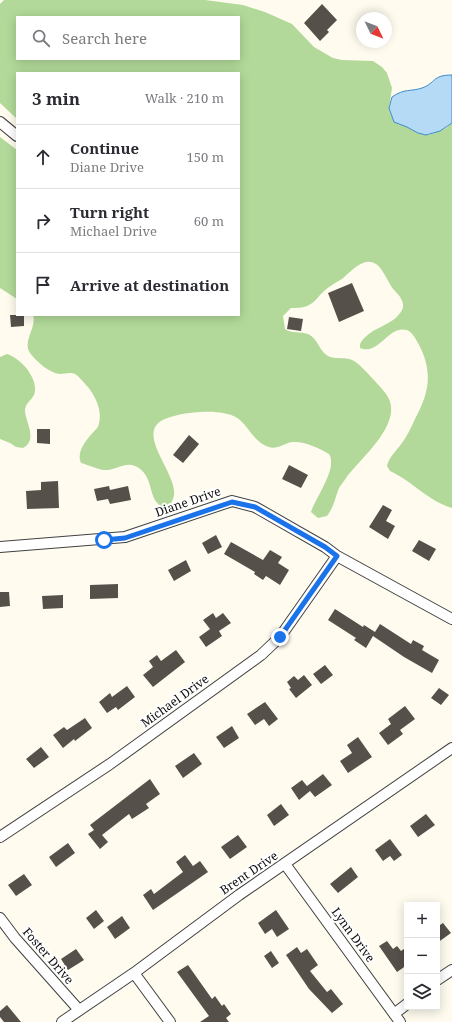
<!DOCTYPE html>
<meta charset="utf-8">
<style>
body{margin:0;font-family:"Noto Serif",serif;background:#f2f2f3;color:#2b2b33}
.controls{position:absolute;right:12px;bottom:12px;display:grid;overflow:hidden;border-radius:0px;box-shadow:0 2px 10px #0003}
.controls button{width:36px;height:36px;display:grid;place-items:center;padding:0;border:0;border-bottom:1px solid #e1e1e2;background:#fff;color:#2b2b33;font:20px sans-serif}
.compass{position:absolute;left:356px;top:12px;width:36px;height:36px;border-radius:50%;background:#fff;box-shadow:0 2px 10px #0003;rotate:133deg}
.stop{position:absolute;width:12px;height:12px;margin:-9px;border:3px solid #1a73e8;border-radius:50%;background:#fff}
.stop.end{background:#1a73e8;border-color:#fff;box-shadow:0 1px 4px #0008}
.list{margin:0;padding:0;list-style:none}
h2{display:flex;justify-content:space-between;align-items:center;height:52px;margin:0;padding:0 16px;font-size:17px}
h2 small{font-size:13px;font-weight:400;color:#7c7c81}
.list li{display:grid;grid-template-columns:26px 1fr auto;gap:12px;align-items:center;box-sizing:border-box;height:64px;padding:0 16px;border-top:1px solid #e1e1e2}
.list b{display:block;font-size:15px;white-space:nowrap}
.list p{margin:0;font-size:13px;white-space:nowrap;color:#7c7c81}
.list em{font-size:13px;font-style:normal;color:#7c7c81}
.icon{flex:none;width:22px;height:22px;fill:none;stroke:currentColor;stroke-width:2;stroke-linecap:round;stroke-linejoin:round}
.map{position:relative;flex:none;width:452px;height:1022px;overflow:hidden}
.search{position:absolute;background:#fff;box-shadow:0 2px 10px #0003;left:16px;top:16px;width:224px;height:44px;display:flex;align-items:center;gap:10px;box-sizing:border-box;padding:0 14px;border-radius:0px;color:#7c7c81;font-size:15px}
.panel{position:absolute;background:#fff;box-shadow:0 2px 10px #0003;left:16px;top:72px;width:224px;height:244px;border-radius:0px}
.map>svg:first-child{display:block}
.forest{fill:#b2d999;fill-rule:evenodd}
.water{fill:#b5daf5;stroke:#3e8bca}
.building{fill:#56504b}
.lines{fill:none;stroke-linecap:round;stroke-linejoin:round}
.minor-casing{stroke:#414141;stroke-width:12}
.minor{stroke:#fff;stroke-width:10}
.route{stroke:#1a73e8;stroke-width:5}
.labels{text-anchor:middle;stroke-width:4;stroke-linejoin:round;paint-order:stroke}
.street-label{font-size:12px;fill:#0e0e0e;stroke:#fff}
</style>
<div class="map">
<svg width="452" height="1022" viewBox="0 0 452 1022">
<rect width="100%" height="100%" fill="#fffcef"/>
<path class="forest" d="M 4,0 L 205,0 L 243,5 L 265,12 L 292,24 L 314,47 L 333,58 L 342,60 L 373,61 L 382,67 L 387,73 L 392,88 L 389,108 L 391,115 L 404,125 L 418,133 L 429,135 L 446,128 L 452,123 L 452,508 C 428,501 412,481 390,471 L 387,466 C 389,457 396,451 402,443 C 407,436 411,428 415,419 C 428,395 433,375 421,349 C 418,343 413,332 407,330 C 388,325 379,356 360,348 L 360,344 C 370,326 393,327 402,310 C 406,302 398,294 393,289 C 388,282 382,267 376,264 C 363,256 351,272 342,279 C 335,283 328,287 322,293 C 318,297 314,303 309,305 C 304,308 297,308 291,308 L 283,316 L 285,329 C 292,334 300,331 308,334 C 318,338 319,351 328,356 C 336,360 346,356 354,361 C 362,366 368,374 374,380 C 379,386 386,392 389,399 C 401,426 360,459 346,478 C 344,481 341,485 339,488 C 335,498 334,507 327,516 L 318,518 L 311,512 C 316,497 338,468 329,454 C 319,448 304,441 292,442 C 285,443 276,450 269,447 C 255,443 250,429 240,420 C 226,407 178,411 161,421 C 136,437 182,478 173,499 C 171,505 167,506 161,506 C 147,498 155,475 135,466 C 126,462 117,469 108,470 C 100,471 89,465 81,463 C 75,450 90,436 98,427 C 103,412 97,399 88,387 C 84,383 80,377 75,374 C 70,372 65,374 60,374 C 49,373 37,362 30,353 C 22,342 37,327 33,315 L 239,315 L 239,73 L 17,73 L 17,119 L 0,103 L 0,4 ZM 17,17 L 239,17 L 239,59 L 17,59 Z
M 0,137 L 17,150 L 17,299 L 0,288 Z
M 7,354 C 21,358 40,380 34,395 C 31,401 25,403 25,411 C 26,423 38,440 23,448 L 16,447 L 10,443 L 0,439 L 0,357 Z"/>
<path class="water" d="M 452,75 L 452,123 L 440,131 L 426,135 L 418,133 L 407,127 L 394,122 L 389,108 L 392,97 C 405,88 410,92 422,88 C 436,83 432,75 452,75 Z"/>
<path class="building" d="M 322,4 L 337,20 L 327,30 L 329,32 L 320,41 L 304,23 Z
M 352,283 L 364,311 L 339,322 L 328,293 Z
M 10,315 L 24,315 L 24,326 L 11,327 Z
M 289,317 L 303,319 L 301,331 L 287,329 Z
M 37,429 L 50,429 L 50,444 L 37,443 Z
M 189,435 L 199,444 L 183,463 L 173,455 Z
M 289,465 L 308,475 L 301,488 L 282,479 Z
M 58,481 L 59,508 L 27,509 L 26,491 L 41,490 L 41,482 Z
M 109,486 L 110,490 L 128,486 L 131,500 L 110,504 L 108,499 L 97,501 L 94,489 Z
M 383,505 L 392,510 L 386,521 L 395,526 L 388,539 L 369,527 Z
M 216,535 L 222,547 L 208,554 L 202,543 Z
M 419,540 L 436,549 L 429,561 L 412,551 Z
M 231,542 L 263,560 L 270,550 L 282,557 L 278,563 L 289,570 L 280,585 L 266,576 L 263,580 L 254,574 L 255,572 L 224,554 Z
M 186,560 L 191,571 L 174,581 L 168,570 Z
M 118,584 L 118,598 L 90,599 L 90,585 Z
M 0,592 L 9,592 L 10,606 L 0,607 Z
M 63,595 L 63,608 L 43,609 L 42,596 Z
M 335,609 L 363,627 L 364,625 L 375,632 L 380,624 L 411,644 L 413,640 L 424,646 L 422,650 L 439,660 L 432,673 L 404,657 L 373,636 L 366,648 L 354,640 L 356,638 L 328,620 Z
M 213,613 L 216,618 L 223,613 L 231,623 L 219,631 L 222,636 L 206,647 L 199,637 L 210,629 L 203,620 Z
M 176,650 L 185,662 L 153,687 L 143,675 L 153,667 L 149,661 L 157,655 L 161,661 Z
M 325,665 L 333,675 L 321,684 L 313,674 Z
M 304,675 L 312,685 L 296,698 L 289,689 L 291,688 L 287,682 L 294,676 L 298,680 Z
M 127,686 L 135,697 L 118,710 L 116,707 L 107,713 L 99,702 L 110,693 L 112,697 Z
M 439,688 L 449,695 L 441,705 L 431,698 Z
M 265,702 L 278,719 L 269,726 L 264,719 L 255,725 L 247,714 Z
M 405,706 L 415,719 L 400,730 L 403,734 L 388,745 L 379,733 L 391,724 L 388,719 Z
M 85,718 L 92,728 L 75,741 L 74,739 L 63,748 L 53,735 L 64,727 L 67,730 Z
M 232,726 L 239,738 L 224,748 L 216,737 Z
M 358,737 L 372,757 L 348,773 L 340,761 L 352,753 L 347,745 Z
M 41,747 L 49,757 L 34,768 L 26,759 Z
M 194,753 L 202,764 L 183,778 L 175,766 Z
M 323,774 L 332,785 L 315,797 L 310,791 L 299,800 L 291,788 L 302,780 L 307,786 Z
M 150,779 L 160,794 L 146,804 L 149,808 L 132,819 L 129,814 L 102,835 L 108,842 L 100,849 L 88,834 L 94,830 L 90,825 Z
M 281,804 L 289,815 L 274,826 L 267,815 Z
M 426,814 L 435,825 L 418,837 L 410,826 Z
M 238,835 L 247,847 L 230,859 L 221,847 Z
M 390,839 L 402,855 L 394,861 L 390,856 L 383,861 L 375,850 Z
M 68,843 L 75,853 L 56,867 L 49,857 Z
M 185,855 L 193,866 L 200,861 L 208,872 L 153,910 L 143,895 L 151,889 L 154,894 L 183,872 L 176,862 Z
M 351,867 L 358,877 L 338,893 L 330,884 Z
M 24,874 L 32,885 L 16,896 L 8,885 Z
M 96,910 L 104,921 L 94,929 L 86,918 Z
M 276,910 L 289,929 L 277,937 L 272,929 L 265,934 L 258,923 Z
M 122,916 L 130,928 L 115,939 L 107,927 Z
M 443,923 L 451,933 L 437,943 L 437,927 Z
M 387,941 L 393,949 L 397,946 L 401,951 L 407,947 L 407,965 L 397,972 L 379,946 Z
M 297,947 L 301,953 L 307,949 L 318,965 L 310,971 L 327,992 L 331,989 L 343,1004 L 332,1013 L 309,989 L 286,955 Z
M 76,949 L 84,960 L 68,970 L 61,959 Z
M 271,951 L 279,963 L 272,968 L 264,956 Z
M 188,965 L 212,999 L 215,996 L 222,1006 L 224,1004 L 231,1014 L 226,1018 L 229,1022 L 200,1022 L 209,1016 L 177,972 Z
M 7,1005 L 21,1022 L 4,1022 L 0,1017 L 0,1011 Z"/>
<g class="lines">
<g class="minor-casing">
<path id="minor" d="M 0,122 L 17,136
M 0,547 L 125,537 L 232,501 L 255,507 L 325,547 L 337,556 L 452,619
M 0,837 L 110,764 L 261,655 L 280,637 L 337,556
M 285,864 L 400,1022
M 0,918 L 15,938 L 79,1010
M 134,973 L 170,1022
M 437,980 L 452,970
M 394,1014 L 407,1004
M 62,1022 L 134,973 L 239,895 L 452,748"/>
</g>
<use href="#minor" class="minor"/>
</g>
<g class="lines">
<path class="route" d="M 104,540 L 125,538 L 232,502 L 255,507 L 325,547 L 337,556 L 280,637"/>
</g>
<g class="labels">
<g class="street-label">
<text transform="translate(188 502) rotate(-19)" y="4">Diane Drive</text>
<text transform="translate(175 701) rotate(-36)" y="4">Michael Drive</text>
<text transform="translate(249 873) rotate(-34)" y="4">Brent Drive</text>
<text transform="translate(353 935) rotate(54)" y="4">Lynn Drive</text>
<text transform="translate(48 956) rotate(49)" y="4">Foster Drive</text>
</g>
</g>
</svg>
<div class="controls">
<button>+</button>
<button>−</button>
<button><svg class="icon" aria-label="layers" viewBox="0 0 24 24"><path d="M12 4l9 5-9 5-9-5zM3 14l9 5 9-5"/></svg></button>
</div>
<svg class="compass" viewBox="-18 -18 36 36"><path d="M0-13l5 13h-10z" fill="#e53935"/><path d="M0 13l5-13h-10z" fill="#7c7c81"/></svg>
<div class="stop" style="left:104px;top:540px"></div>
<div class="stop end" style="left:280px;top:637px"></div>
<div class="search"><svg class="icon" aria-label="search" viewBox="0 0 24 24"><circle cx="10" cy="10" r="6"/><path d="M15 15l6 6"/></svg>Search here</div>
<section class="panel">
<h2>3 min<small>Walk · 210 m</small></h2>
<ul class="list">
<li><svg class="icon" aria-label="ahead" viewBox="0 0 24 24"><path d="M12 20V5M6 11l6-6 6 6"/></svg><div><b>Continue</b><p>Diane Drive</p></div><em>150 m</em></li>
<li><svg class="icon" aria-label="right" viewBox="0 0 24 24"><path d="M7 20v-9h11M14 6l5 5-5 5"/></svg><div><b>Turn right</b><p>Michael Drive</p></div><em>60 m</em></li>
<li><svg class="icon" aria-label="arrive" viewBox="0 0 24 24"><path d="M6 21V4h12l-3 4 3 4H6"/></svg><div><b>Arrive at destination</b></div></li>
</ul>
</section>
</div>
